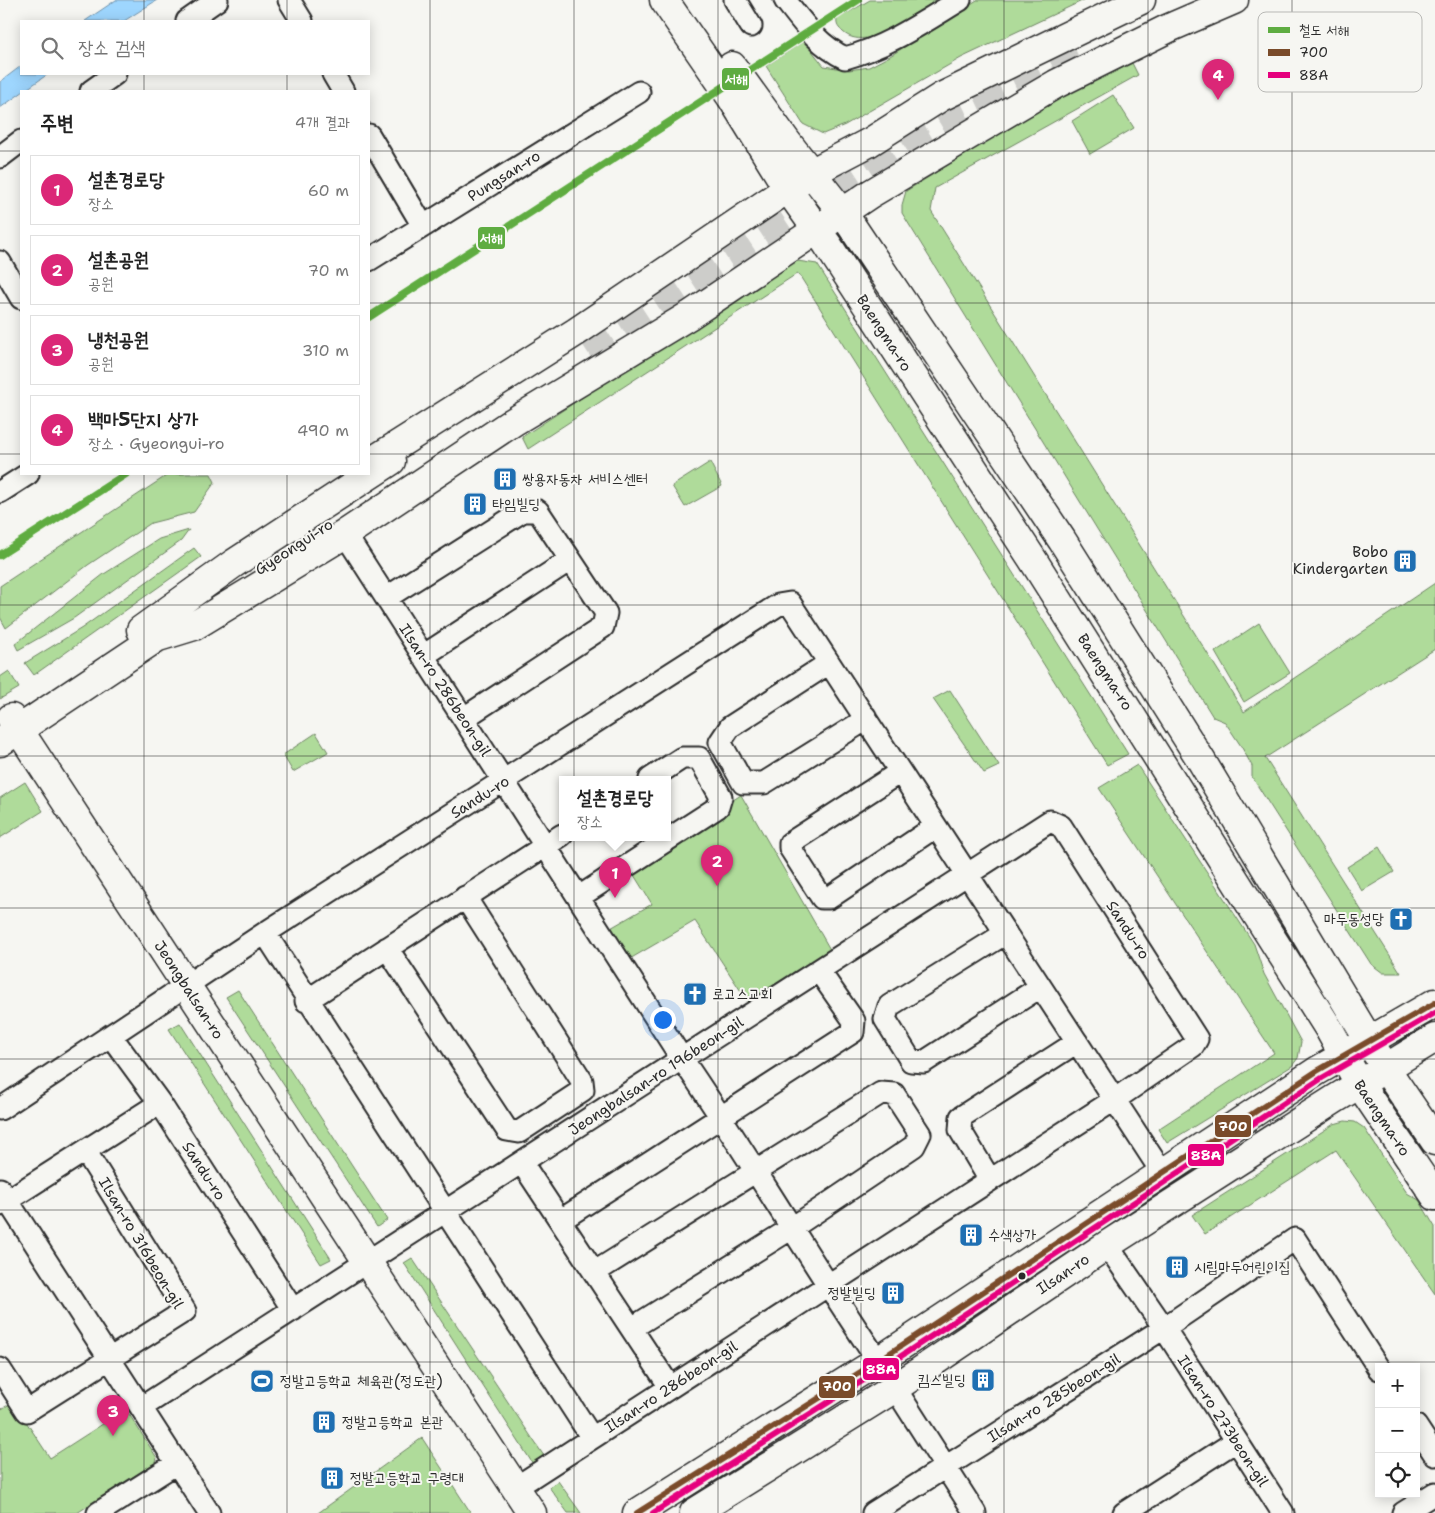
<!DOCTYPE html>
<html lang="ko">
<meta charset="utf-8">
<style>
body{margin:0;font-family:"Shantell Sans","Poor Story",sans-serif;background:#f2f2f2;color:#222}
.controls{position:absolute;right:15px;bottom:15px;display:grid;overflow:hidden;border-radius:0px;box-shadow:0 2px 12px #0003}
.controls button{width:45px;height:45px;display:grid;place-items:center;padding:0;border:0;border-bottom:1px solid #e0e0e0;background:#fff;color:#222;font:25px sans-serif}
.you{position:absolute;left:662px;top:1019px;width:18px;height:18px;margin:-12px;border:4px solid #fff;border-radius:50%;background:#1a73e8;box-shadow:0 0 0 8px #1a73e833}
.badge{display:grid;place-items:center;width:32px;height:32px;border-radius:50%;background:#db2777;color:#fff;font-size:16px;font-weight:700}
.pin{position:absolute;translate:-50% -41px;filter:drop-shadow(0 1px 2px #0008)}
.pin::after{content:'';position:absolute;top:26px;width:18px;height:15px;background:inherit;clip-path:polygon(0 0,100% 0,50% 100%)}
.popup{position:absolute;left:559px;top:776px;width:112px;height:65px;box-sizing:border-box;display:grid;place-content:center;border-radius:0px;background:#fff;filter:drop-shadow(0 1px 4px #0005);font-size:16px;white-space:nowrap;color:#767676}
.popup b{font-size:19px;color:#222}
.popup::after{content:'';position:absolute;left:50%;top:100%;margin-left:-10px;border:10px solid transparent;border-top-color:#fff}
.list{margin:0;padding:0;list-style:none}
h2{display:flex;justify-content:space-between;align-items:center;height:65px;margin:0;padding:0 20px;font-size:21px}
h2 small{font-size:16px;font-weight:400;color:#767676}
.list li{display:grid;grid-template-columns:32px 1fr auto;gap:15px;align-items:center;box-sizing:border-box;height:70px;margin:0 10px 10px;padding:0 10px;border:1px solid #e0e0e0;border-radius:0px}
.list b{display:block;font-size:19px;white-space:nowrap}
.list p{margin:0;font-size:16px;white-space:nowrap;color:#767676}
.list em{font-size:16px;font-style:normal;color:#767676}
.icon{flex:none;width:28px;height:28px;fill:none;stroke:currentColor;stroke-width:2;stroke-linecap:round;stroke-linejoin:round}
.map{position:relative;flex:none;width:1435px;height:1513px;overflow:hidden}
.search{position:absolute;background:#fff;box-shadow:0 2px 12px #0003;left:20px;top:20px;width:350px;height:55px;display:flex;align-items:center;gap:12px;box-sizing:border-box;padding:0 18px;border-radius:0px;color:#767676;font-size:19px}
.panel{position:absolute;background:#fff;box-shadow:0 2px 12px #0003;left:20px;top:90px;width:350px;height:385px;border-radius:0px}
.map>svg:first-child{display:block}
.green{fill:#afdb9a;stroke:#6d8362}
.water{fill:#9ed6fe;stroke:#7092aa}
.lines{fill:none;stroke-linecap:round;stroke-linejoin:round}
.major-tunnel{stroke:#cdcdca;stroke-width:28;stroke-dasharray:28 14;stroke-linecap:butt}
.minor-casing{stroke:#2b2b2b;stroke-width:25}
.major-casing{stroke:#2b2b2b;stroke-width:31}
.minor{stroke:#f6f6f2;stroke-width:21}
.major{stroke:#f6f6f2;stroke-width:28}
.bus-1-casing{stroke:#f6f6f2;stroke-width:10}
.bus-2-casing{stroke:#f6f6f2;stroke-width:10}
.bus-1{stroke:#7a4b2a;stroke-width:6}
.bus-2{stroke:#e5007d;stroke-width:6}
.rail-1-casing{stroke:#f6f6f2;stroke-width:11}
.rail-1{stroke:#5eac41;stroke-width:8}
.grid{fill:none;stroke:#2b2b2b;stroke-width:1;stroke-opacity:0.55}
.bus-dot{fill:#2b2b2b;stroke:#f6f6f2;stroke-width:2}
.labels{text-anchor:middle;stroke-width:4;stroke-linejoin:round;paint-order:stroke}
.street-label{font-size:15px;fill:#2b2b2b;stroke:#f6f6f2}
.poi-label{font-size:15px;fill:#2b2b2b;stroke:#f6f6f2;text-anchor:start}
.key{fill:#f6f6f2;stroke:#b9b9b6;stroke-width:1}
.key-label{font-size:14px;fill:#2b2b2b}
.line-badge{stroke:#f6f6f2;stroke-width:2}
.badge-label{font-size:14px;text-anchor:middle;font-weight:bold;fill:#fff}
</style>
<div class="map">
<svg width="1435" height="1513" viewBox="0 0 1435 1513">
<rect width="100%" height="100%" fill="#f6f6f2"/>
<filter id="ink" filterUnits="userSpaceOnUse"><feTurbulence type="fractalNoise" baseFrequency=".02" numOctaves="2"/><feDisplacementMap in="SourceGraphic" scale="10" xChannelSelector="R" yChannelSelector="G"/><feConvolveMatrix kernelMatrix="1 2 1 2 8 2 1 2 1" color-interpolation-filters="sRGB"/></filter>
<g filter="url(#ink)">
<path class="green" d="M 870,0 L 936,0 C 915,14 867,54 843,32 C 839,28 836,26 837,19 Z
M 977,0 L 1084,0 L 961,58 L 845,125 L 823,134 L 803,124 L 766,66 L 804,41 L 824,66 L 849,70 L 869,67 L 890,56 Z
M 1132,63 L 1138,75 L 935,188 L 931,211 L 1244,712 L 1435,583 L 1435,649 L 1265,758 L 1401,973 L 1383,973 L 1371,964 L 1252,777 L 1252,766 L 1241,746 L 1225,722 L 1213,717 L 902,213 L 902,205 L 906,191 L 1045,105 Z
M 1113,95 L 1134,128 L 1090,154 L 1072,121 Z
M 791,260 L 817,264 L 1128,754 L 1107,765 L 798,273 L 528,449 L 522,437 Z
M 710,462 L 722,486 L 685,507 L 672,486 Z
M 169,474 L 211,474 L 215,482 L 194,512 L 151,523 L 88,565 L 6,628 L 0,617 L 0,586 Z
M 189,530 L 181,541 L 74,618 L 18,650 L 15,644 L 104,574 L 159,539 Z
M 194,548 L 201,557 L 34,675 L 25,663 L 82,628 Z
M 1259,623 L 1290,673 L 1244,702 L 1215,652 Z
M 9,671 L 19,688 L 0,699 L 0,677 Z
M 950,690 L 999,766 L 984,773 L 933,699 Z
M 316,733 L 328,752 L 293,772 L 283,755 Z
M 1137,765 L 1254,944 L 1264,974 L 1301,1042 L 1298,1058 L 1292,1066 L 1167,1143 L 1158,1129 L 1274,1053 L 1099,788 Z
M 25,782 L 43,811 L 0,838 L 0,798 Z
M 741,795 L 832,953 L 750,1005 L 695,921 L 628,960 L 609,929 L 652,904 L 629,867 Z
M 1379,847 L 1394,872 L 1362,891 L 1347,867 Z
M 238,990 L 387,1220 L 377,1227 L 226,997 Z
M 180,1023 L 331,1259 L 321,1264 L 169,1029 Z
M 1345,1121 L 1355,1122 L 1364,1128 L 1407,1193 L 1419,1200 L 1435,1227 L 1435,1294 L 1336,1150 L 1205,1234 L 1192,1215 L 1334,1124 Z
M 412,1258 L 544,1456 L 533,1464 L 404,1263 Z
M 13,1402 L 50,1458 L 123,1411 L 127,1411 L 157,1458 L 156,1462 L 77,1513 L 0,1513 L 0,1410 Z
M 422,1438 L 471,1513 L 318,1513 Z
M 558,1481 L 581,1513 L 568,1513 L 549,1487 Z"/>
<path class="water" d="M 116,0 L 157,0 L 124,21 L 85,21 Z
M 21,66 L 21,74 L 48,74 L 0,108 L 0,82 Z"/>
<g class="lines">
<path class="major-tunnel" d="M 588,353 L 880,162 L 956,117 L 1088,54"/>
<g class="minor-casing">
<path id="minor" d="M 289,0 L 302,21
M 735,0 L 751,26
M 785,0 C 803,23 818,45 845,58 C 887,47 922,23 960,0
M 187,21 L 217,0
M 333,74 L 343,91
M 91,91 L 115,74
M 369,135 L 423,226
M 0,157 L 21,141
M 369,260 L 639,92
M 0,262 L 21,298
M 0,492 L 28,474
M 345,534 L 682,1059 C 750,1158 811,1262 878,1361
M 386,598 L 523,511 L 538,511 L 606,613 L 603,627 L 464,718
M 423,656 L 570,560
M 829,663 L 730,727 L 720,742 L 743,783 L 764,783 L 857,725 L 865,716
M 900,772 L 790,843 L 790,848 L 822,898 L 829,898 L 935,827
M 579,897 L 718,807 L 721,797 L 699,758 L 682,758 L 650,779
M 265,933 L 592,1438
M 1006,933 L 889,1006 L 885,1019 L 911,1061 L 924,1062 L 1040,987
M 387,948 L 507,1130 L 519,1132 L 583,1090 L 582,1081 L 465,897
M 306,1001 L 562,835
M 111,1036 L 160,1103 L 293,1310
M 0,1109 L 265,933 L 778,605 L 790,603 L 1163,1174
M 522,1163 L 670,1387
M 990,1180 L 960,1130 L 961,1117 L 1077,1042
M 0,1189 L 209,1513
M 0,1205 L 160,1103
M 561,1220 L 853,1032 L 854,1021 L 819,971
M 1107,1245 L 1164,1328 L 1283,1513
M 595,1272 L 881,1093 L 894,1094 L 920,1134 L 914,1146 L 792,1228 L 632,1328
M 0,1369 L 27,1411 L 185,1311 L 86,1152
M 895,1388 L 975,1513
M 142,1407 L 1050,821 L 1061,826 L 1197,1039 L 1193,1046 L 1114,1100 L 515,1488
M 1416,1426 L 1435,1455
M 98,1513 L 177,1463
M 873,1513 L 1164,1328 L 1295,1239 L 1379,1369
M 1124,1513 L 1236,1441
M 1403,1513 L 1435,1493"/>
</g>
<g class="major-casing">
<path id="major" d="M 664,0 L 731,97 L 788,189 L 827,244 L 1033,560 L 1329,1029 L 1360,1085 L 1435,1196
M 732,66 L 787,142 L 843,213 L 1062,540 L 1201,760 L 1386,1069 L 1435,1141
M 369,463 L 576,332 L 811,173 L 870,142 L 941,97 L 1141,0
M 141,630 L 233,564 L 391,461
M 155,638 L 194,626 L 345,534 L 513,422 L 690,315 L 870,194 L 966,137 L 1056,84 L 1169,28 L 1234,0
M 11,718 L 532,1513
M 0,742 L 171,628
M 637,1513 L 878,1361 L 1317,1071 L 1435,1003
M 694,1513 L 895,1388 L 1107,1245 L 1335,1099 L 1435,1038"/>
</g>
<use href="#minor" class="minor"/>
<use href="#major" class="major"/>
<g class="bus-1-casing">
<path id="bus-1" d="M 637,1513 L 878,1361 L 1317,1071 L 1435,1003"/>
</g>
<g class="bus-2-casing">
<path id="bus-2" d="M 653,1513 L 883,1368 L 1322,1078 L 1435,1013"/>
</g>
<use href="#bus-1" class="bus-1"/>
<use href="#bus-2" class="bus-2"/>
<g class="rail-1-casing">
<path id="rail-1" d="M 369,317 L 858,0
M 0,555 L 126,474"/>
</g>
<use href="#rail-1" class="rail-1"/>
</g>
</g>
<path class="grid" d="M 144,0 L 144,21M 287,0 L 287,21M 430,0 L 430,1513M 574,0 L 574,1513M 718,0 L 718,1513M 861,0 L 861,1513M 1004,0 L 1004,1513M 1148,0 L 1148,1513M 1292,0 L 1292,1513M 144,74 L 144,91M 287,74 L 287,91M 0,151 L 21,151M 369,151 L 1435,151M 0,303 L 21,303M 369,303 L 1435,303M 0,454 L 21,454M 369,454 L 1435,454M 144,474 L 144,1513M 287,474 L 287,1513M 0,605 L 1435,605M 0,756 L 1435,756M 0,908 L 1435,908M 0,1059 L 1435,1059M 0,1210 L 1435,1210M 0,1362 L 1435,1362"/>
<defs>
<g id="building-square" transform="scale(1.25)"><rect x="-9" y="-9" width="18" height="18" rx="4" fill="#1f6fb2" stroke="#f6f6f2"/><path d="M-4-6H4V6H1V3H-1V6H-4ZM-2.5-4.3h1.7v1.8h-1.7ZM.8-4.3h1.7v1.8H.8ZM-2.5-1h1.7V.8h-1.7ZM.8-1h1.7V.8H.8Z" fill="#fff"/></g>
<g id="church-square" transform="scale(1.25)"><rect x="-9" y="-9" width="18" height="18" rx="4" fill="#1f6fb2" stroke="#f6f6f2"/><path d="M-1.2-6h2.4v3.5h3.3v2.4h-3.3V6h-2.4V-.1h-3.3v-2.4h3.3Z" fill="#fff"/></g>
<g id="stadium-square" transform="scale(1.25)"><rect x="-9" y="-9" width="18" height="18" rx="4" fill="#1f6fb2" stroke="#f6f6f2"/><path d="M0-5a6.5 5 0 1 0 0 10a6.5 5 0 1 0 0-10ZM-3.5-1.8h7v3.6h-7Z" fill="#fff"/></g>
</defs>
<g fill-rule="evenodd">
<use href="#building-square" x="505" y="479"/>
<use href="#building-square" x="475" y="504"/>
<use href="#building-square" x="1405" y="561"/>
<use href="#church-square" x="1401" y="919"/>
<use href="#church-square" x="695" y="994"/>
<use href="#building-square" x="971" y="1235"/>
<use href="#building-square" x="1177" y="1267"/>
<use href="#building-square" x="893" y="1293"/>
<use href="#building-square" x="983" y="1380"/>
<use href="#stadium-square" x="262" y="1381"/>
<use href="#building-square" x="324" y="1422"/>
<use href="#building-square" x="332" y="1478"/>
</g>
<circle class="bus-dot" cx="1022" cy="1276" r="4.5"/>
<g class="labels">
<g class="street-label">
<text transform="translate(504 176) rotate(-32)" y="5">Pungsan-ro</text>
<text transform="translate(884 333) rotate(57)" y="5">Baengma-ro</text>
<text transform="translate(294 547) rotate(-33)" y="5">Gyeongui-ro</text>
<text transform="translate(1105 672) rotate(57)" y="5">Baengma-ro</text>
<text transform="translate(445 690) rotate(57)" y="5">Ilsan-ro 286beon-gil</text>
<text transform="translate(480 797) rotate(-32)" y="5">Sandu-ro</text>
<text transform="translate(1128 930) rotate(57)" y="5">Sandu-ro</text>
<text transform="translate(189 990) rotate(57)" y="5">Jeongbalsan-ro</text>
<text transform="translate(656 1076) rotate(-33)" y="5">Jeongbalsan-ro 196beon-gil</text>
<text transform="translate(1382 1118) rotate(56)" y="5">Baengma-ro</text>
<text transform="translate(204 1171) rotate(57)" y="5">Sandu-ro</text>
<text transform="translate(141 1243) rotate(59)" y="5">Ilsan-ro 316beon-gil</text>
<text transform="translate(1063 1274) rotate(-34)" y="5">Ilsan-ro</text>
<text transform="translate(671 1387) rotate(-33)" y="5">Ilsan-ro 286beon-gil</text>
<text transform="translate(1054 1398) rotate(-32)" y="5">Ilsan-ro 285beon-gil</text>
<text transform="translate(1223 1421) rotate(57)" y="5">Ilsan-ro 273beon-gil</text>
</g>
<g class="poi-label">
<text x="522" y="484">쌍용자동차 서비스센터</text>
<text x="492" y="509">타임빌딩</text>
<text x="1388" y="557" text-anchor="end">Bobo<tspan x="1388" dy="17">Kindergarten</tspan></text>
<text x="1384" y="924" text-anchor="end">마두동성당</text>
<text x="712" y="999">로고스교회</text>
<text x="988" y="1240">수색상가</text>
<text x="1194" y="1272">시립마두어린이집</text>
<text x="876" y="1298" text-anchor="end">정발빌딩</text>
<text x="966" y="1385" text-anchor="end">킴스빌딩</text>
<text x="280" y="1386">정발고등학교 체육관(정도관)</text>
<text x="342" y="1427">정발고등학교 본관</text>
<text x="350" y="1483">정발고등학교 구령대</text>
</g>
</g>
<rect x="1258" y="12" width="164" height="80" rx="8" class="key"/>
<rect x="1268" y="27" width="22" height="6" fill="#5eac41"/>
<rect x="1268" y="49" width="22" height="7" fill="#7a4b2a"/>
<rect x="1268" y="72" width="22" height="6" fill="#e5007d"/>
<g class="key-label">
<text x="1299" y="35">철도 서해</text>
<text x="1299" y="57">700</text>
<text x="1299" y="80">88A</text>
</g>
<g class="line-badge">
<rect x="721" y="67" width="29" height="24" rx="5" fill="#5eac41"/>
<rect x="477" y="226" width="29" height="24" rx="5" fill="#5eac41"/>
<rect x="1214" y="1114" width="38" height="24" rx="5" fill="#7a4b2a"/>
<rect x="1187" y="1143" width="38" height="24" rx="5" fill="#e5007d"/>
<rect x="862" y="1357" width="38" height="24" rx="5" fill="#e5007d"/>
<rect x="818" y="1375" width="38" height="24" rx="5" fill="#7a4b2a"/>
</g>
<g class="badge-label">
<text x="736" y="84">서해</text>
<text x="491" y="243">서해</text>
<text x="1233" y="1131">700</text>
<text x="1206" y="1160">88A</text>
<text x="881" y="1374">88A</text>
<text x="837" y="1391">700</text>
</g>
</svg>
<div class="controls">
<button>+</button>
<button>−</button>
<button><svg class="icon" aria-label="locate" viewBox="0 0 24 24"><circle cx="12" cy="12" r="6"/><path d="M12 2v4M12 18v4M2 12h4M18 12h4"/></svg></button>
</div>
<div class="you"></div>
<div class="pin badge" style="left:615px;top:898px">1</div>
<div class="popup"><b>설촌경로당</b>장소</div>
<div class="pin badge" style="left:717px;top:886px">2</div>
<div class="pin badge" style="left:113px;top:1436px">3</div>
<div class="pin badge" style="left:1218px;top:100px">4</div>
<div class="search"><svg class="icon" aria-label="search" viewBox="0 0 24 24"><circle cx="10" cy="10" r="6"/><path d="M15 15l6 6"/></svg>장소 검색</div>
<section class="panel">
<h2>주변<small>4개 결과</small></h2>
<ul class="list">
<li><span class="badge">1</span><div><b>설촌경로당</b><p>장소</p></div><em>60 m</em></li>
<li><span class="badge">2</span><div><b>설촌공원</b><p>공원</p></div><em>70 m</em></li>
<li><span class="badge">3</span><div><b>냉천공원</b><p>공원</p></div><em>310 m</em></li>
<li><span class="badge">4</span><div><b>백마5단지 상가</b><p>장소 · Gyeongui-ro</p></div><em>490 m</em></li>
</ul>
</section>
</div>
